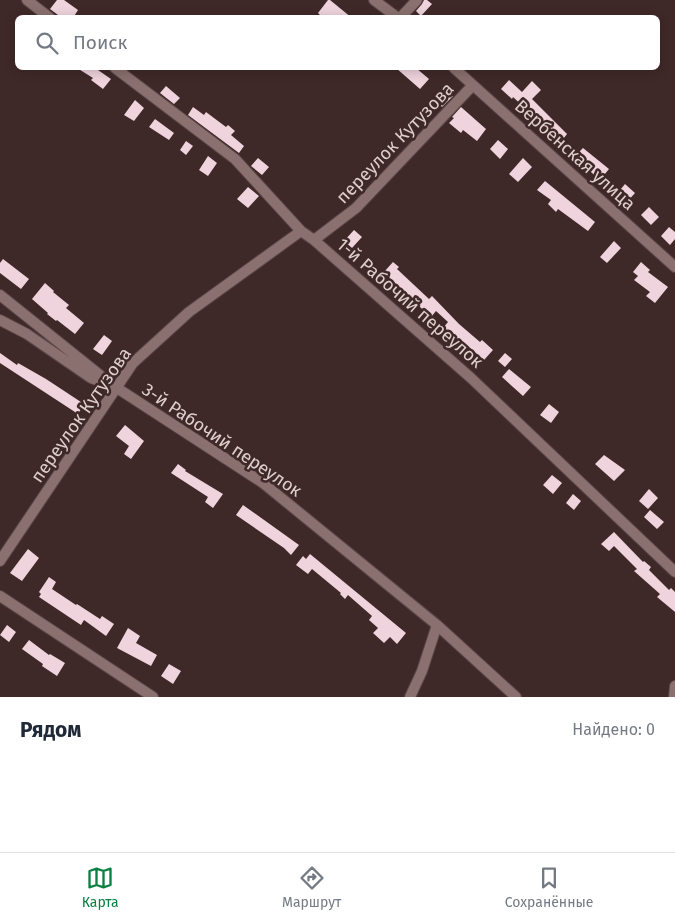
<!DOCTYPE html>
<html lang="ru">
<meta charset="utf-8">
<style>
body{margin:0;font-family:"Fira Sans",sans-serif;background:#f2f2f3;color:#1f2937}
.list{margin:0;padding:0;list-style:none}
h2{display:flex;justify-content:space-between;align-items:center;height:65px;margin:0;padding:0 20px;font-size:21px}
h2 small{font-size:16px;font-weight:400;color:#747a83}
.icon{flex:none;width:28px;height:28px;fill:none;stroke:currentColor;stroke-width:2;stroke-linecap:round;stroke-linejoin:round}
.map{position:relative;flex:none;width:675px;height:697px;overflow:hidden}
.search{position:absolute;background:#fff;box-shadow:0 2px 12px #0003;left:15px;right:15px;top:15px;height:55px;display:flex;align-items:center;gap:12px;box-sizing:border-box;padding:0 18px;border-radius:8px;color:#747a83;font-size:19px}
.sheet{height:155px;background:#fff}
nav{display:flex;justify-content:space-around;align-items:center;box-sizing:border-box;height:70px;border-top:1px solid #e0e1e3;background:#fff;font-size:14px;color:#747a83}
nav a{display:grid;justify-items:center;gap:2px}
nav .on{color:#0b8043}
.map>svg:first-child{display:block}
.building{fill:#efd3dd}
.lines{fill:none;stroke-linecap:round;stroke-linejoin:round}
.minor-casing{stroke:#594645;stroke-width:12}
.minor{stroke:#8a706e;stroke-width:10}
.labels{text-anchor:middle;stroke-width:5;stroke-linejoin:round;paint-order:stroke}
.street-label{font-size:18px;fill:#decfce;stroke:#3f2928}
</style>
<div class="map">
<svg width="675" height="697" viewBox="0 0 675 697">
<rect width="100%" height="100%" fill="#3f2928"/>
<path class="building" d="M 57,0 L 64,0 L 78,10 L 73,18 L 62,18 L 50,9 Z
M 328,0 L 330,0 L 352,18 L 323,18 L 318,13 Z
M 424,0 L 427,0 L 432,4 L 421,16 L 416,11 L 422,4 Z
M 77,68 L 95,68 L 111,79 L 103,89 L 91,80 L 93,78 Z
M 396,68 L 416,68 L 429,79 L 420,89 Z
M 509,80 L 522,92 L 532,81 L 541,90 L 532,99 L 567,134 L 560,143 L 534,118 L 533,119 L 524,111 L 526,109 L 513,97 L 512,99 L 501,89 Z
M 166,86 L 180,98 L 174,104 L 160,93 Z
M 447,91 L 453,96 L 442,107 L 437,102 Z
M 135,100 L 144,108 L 134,121 L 124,115 Z
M 193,107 L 204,115 L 206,112 L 226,127 L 228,125 L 235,131 L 231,135 L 244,146 L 239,153 L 188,115 Z
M 461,107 L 486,129 L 477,141 L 463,130 L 461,133 L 449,123 L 454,118 L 452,117 Z
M 155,119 L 174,133 L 169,140 L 149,127 Z
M 498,140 L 508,149 L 500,159 L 490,149 Z
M 186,141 L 193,146 L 186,155 L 180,150 Z
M 583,148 L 609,169 L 600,180 L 574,157 Z
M 208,156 L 217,163 L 208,176 L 199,170 Z
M 258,158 L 269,167 L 262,175 L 251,166 Z
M 523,158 L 532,167 L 518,182 L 509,174 Z
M 545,181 L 595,222 L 588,231 L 558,209 L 556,212 L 548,204 L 551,200 L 537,190 Z
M 625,184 L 635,193 L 626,203 L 616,195 Z
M 248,187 L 259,196 L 248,208 L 237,199 Z
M 649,207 L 659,217 L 651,225 L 641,215 Z
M 669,227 L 675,232 L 675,239 L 670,245 L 661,236 Z
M 354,230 L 362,237 L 352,248 L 344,241 Z
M 614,241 L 621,248 L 607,263 L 600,257 Z
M 3,259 L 29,279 L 21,289 L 0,273 L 0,263 Z
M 393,262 L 399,267 L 397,269 L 429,299 L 432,296 L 459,324 L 480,342 L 482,340 L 493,350 L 484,360 L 468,346 L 466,348 L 443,328 L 448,322 L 436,311 L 431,317 L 396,285 L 396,284 L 384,272 Z
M 641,262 L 650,270 L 648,272 L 668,287 L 655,303 L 646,296 L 650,292 L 634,280 L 638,276 L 633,272 Z
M 45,283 L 54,291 L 53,292 L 69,305 L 66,308 L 84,323 L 75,334 L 57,320 L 56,321 L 47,314 L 48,313 L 32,299 Z
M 104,335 L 112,341 L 102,355 L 93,349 Z
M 0,353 L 17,365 L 18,363 L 46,379 L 84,404 L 78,414 L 0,363 Z
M 505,353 L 512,359 L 505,367 L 498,361 Z
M 509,369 L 531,387 L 523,396 L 502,377 Z
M 549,404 L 559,412 L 551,423 L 540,415 Z
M 125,425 L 144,441 L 131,459 L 124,454 L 129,446 L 116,436 Z
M 604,455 L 625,470 L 614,481 L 595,464 Z
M 178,464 L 186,470 L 185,471 L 223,494 L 213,508 L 205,502 L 208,497 L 171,473 Z
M 552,475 L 562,483 L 553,494 L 543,485 Z
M 649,489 L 658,498 L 648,509 L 639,501 Z
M 573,494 L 581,501 L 574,510 L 566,503 Z
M 243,505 L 299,545 L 291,555 L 284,548 L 236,515 Z
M 650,510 L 664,522 L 657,529 L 644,517 Z
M 614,532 L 643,562 L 644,561 L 651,567 L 649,570 L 669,590 L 671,588 L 675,592 L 675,612 L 657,597 L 660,594 L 634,571 L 637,569 L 614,546 L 609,551 L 601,544 Z
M 28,549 L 39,558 L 22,581 L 10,573 Z
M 310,554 L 406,633 L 397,644 L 390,637 L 384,643 L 373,633 L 378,628 L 369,620 L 372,616 L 348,595 L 345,599 L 340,594 L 341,593 L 312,569 L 308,574 L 296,565 L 303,556 L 306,559 Z
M 49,577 L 56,582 L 52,589 L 76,605 L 77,604 L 100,619 L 102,616 L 114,624 L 106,636 L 84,620 L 81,625 L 39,597 L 41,594 L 39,592 Z
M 7,625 L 16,632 L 9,642 L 0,635 Z
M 128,628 L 140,636 L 136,643 L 157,655 L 151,666 L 117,648 Z
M 29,640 L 49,655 L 50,654 L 65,663 L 57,676 L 42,666 L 43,664 L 22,649 Z
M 169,664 L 181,671 L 173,684 L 161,676 Z"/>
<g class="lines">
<g class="minor-casing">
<path id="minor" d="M 27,0 L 50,18
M 374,0 L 398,18
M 400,18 L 417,0
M 115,68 L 235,159 L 301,231 L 314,240 L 471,378 L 675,572
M 454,68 L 675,267
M 314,240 L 356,208 L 473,85
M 0,295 L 106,380
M 0,320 L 27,334 L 91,378 L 117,388 L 263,483 L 437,625 L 516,697
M 0,561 L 133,363 L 189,312 L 301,231
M 0,596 L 153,697
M 410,697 L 422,671 L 437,625
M 674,697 L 675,686"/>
</g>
<use href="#minor" class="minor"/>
</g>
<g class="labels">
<g class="street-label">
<text transform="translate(395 143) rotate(-46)" y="6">переулок Кутузова</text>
<text transform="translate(575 155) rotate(42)" y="6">Вербенская улица</text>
<text transform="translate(410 303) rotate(41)" y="6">1-й Рабочий переулок</text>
<text transform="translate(81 415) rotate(-55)" y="6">переулок Кутузова</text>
<text transform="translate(222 440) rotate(34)" y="6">3-й Рабочий переулок</text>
</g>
</g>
</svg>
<div class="search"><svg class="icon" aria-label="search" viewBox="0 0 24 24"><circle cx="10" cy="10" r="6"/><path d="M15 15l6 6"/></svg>Поиск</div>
</div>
<section class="sheet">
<h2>Рядом<small>Найдено: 0</small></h2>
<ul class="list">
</ul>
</section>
<nav>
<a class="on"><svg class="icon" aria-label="map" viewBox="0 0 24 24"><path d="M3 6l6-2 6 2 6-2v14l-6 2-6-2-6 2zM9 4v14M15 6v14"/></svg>Карта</a>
<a><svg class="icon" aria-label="directions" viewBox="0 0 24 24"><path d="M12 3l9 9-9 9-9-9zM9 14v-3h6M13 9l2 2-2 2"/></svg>Маршрут</a>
<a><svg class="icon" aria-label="saved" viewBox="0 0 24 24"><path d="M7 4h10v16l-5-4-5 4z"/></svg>Сохранённые</a>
</nav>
